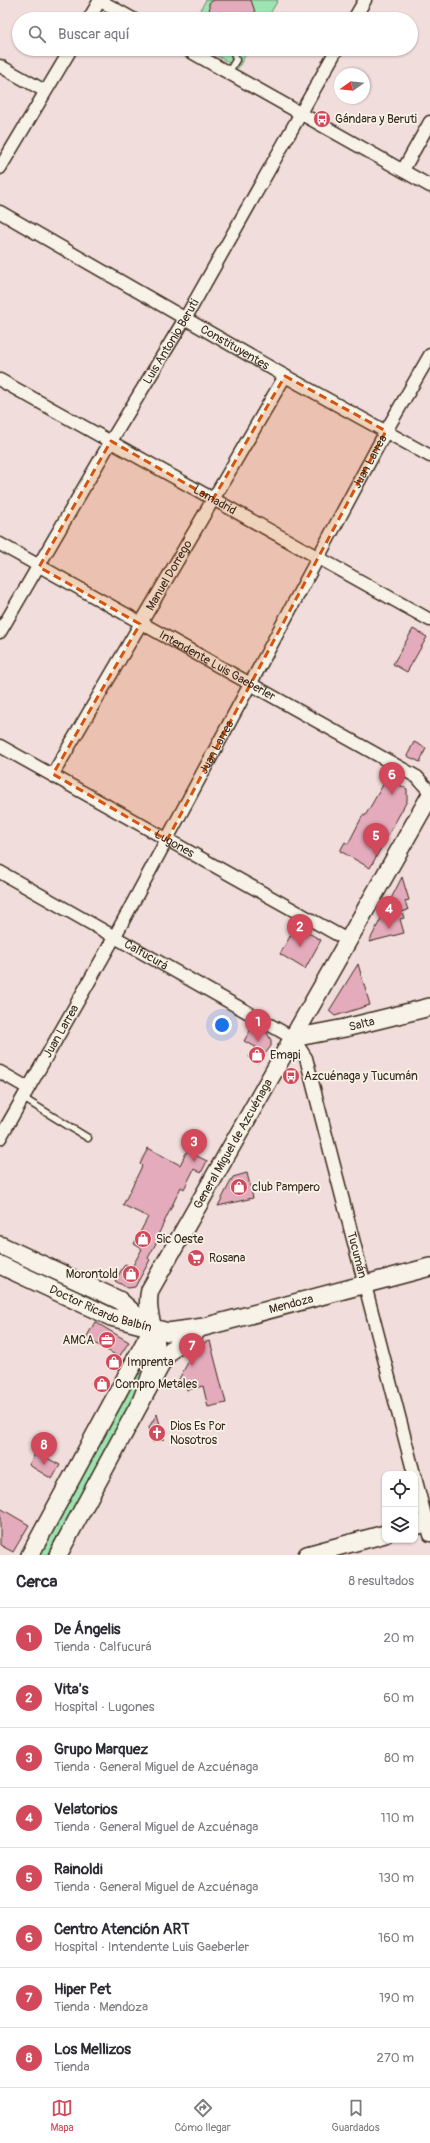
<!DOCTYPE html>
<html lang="es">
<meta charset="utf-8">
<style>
body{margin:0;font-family:Pangolin,sans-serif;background:#f7f7f7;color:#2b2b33}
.controls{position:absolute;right:12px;bottom:12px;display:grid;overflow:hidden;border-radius:8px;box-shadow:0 1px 3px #0004}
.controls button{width:36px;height:36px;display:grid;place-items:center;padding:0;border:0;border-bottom:1px solid #e1e1e2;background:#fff;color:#2b2b33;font:20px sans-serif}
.compass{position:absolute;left:334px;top:68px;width:36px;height:36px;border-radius:50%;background:#fff;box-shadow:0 1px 3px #0004;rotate:255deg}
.you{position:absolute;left:222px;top:1025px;width:14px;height:14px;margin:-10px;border:3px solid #fff;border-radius:50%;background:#1a73e8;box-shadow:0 0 0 6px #1a73e833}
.badge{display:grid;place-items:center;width:26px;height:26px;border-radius:50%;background:#d1495b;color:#fff;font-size:13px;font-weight:700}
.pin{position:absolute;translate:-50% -33px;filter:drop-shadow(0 1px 2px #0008)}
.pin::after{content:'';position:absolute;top:21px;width:14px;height:12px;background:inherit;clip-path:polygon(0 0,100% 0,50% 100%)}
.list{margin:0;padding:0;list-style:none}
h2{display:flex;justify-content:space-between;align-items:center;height:52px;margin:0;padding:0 16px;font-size:17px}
h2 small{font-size:13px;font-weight:400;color:#7c7c81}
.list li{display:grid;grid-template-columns:26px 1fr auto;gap:12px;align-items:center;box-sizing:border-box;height:60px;padding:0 16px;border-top:1px solid #e1e1e2}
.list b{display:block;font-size:15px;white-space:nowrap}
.list p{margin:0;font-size:13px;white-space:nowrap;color:#7c7c81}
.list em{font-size:13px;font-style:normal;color:#7c7c81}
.icon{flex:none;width:22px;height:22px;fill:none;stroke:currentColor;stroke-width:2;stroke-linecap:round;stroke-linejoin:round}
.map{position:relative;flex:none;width:430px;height:1555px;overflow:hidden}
.search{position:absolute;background:#fff;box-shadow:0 1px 3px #0004;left:12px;right:12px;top:12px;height:44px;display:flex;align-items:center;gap:10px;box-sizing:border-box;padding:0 14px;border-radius:22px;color:#7c7c81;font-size:15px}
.sheet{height:532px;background:#fff}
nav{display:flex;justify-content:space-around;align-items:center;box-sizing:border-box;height:56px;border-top:1px solid #e1e1e2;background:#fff;font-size:11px;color:#7c7c81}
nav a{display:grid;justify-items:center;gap:2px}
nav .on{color:#d1495b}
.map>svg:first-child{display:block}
.green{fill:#9de4b1;stroke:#6c8768}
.building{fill:#e4abbc;stroke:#3b2a1e}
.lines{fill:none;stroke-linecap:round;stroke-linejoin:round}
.lane-casing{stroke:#3b2a1e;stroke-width:9}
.street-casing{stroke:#3b2a1e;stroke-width:15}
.secondary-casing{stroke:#3b2a1e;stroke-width:20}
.lane{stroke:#f7f3e8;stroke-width:6}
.street{stroke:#f7f3e8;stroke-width:12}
.secondary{stroke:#f7f3e8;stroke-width:17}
.marked{fill:#d7540e;fill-opacity:0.2;stroke:#d7540e;stroke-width:3;stroke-dasharray:8 5;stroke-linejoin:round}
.labels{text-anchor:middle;stroke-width:3.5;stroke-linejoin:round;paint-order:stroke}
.poi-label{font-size:12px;fill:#3b2a1e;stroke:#f7f3e8;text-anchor:start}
.street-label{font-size:12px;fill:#3b2a1e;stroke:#f7f3e8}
</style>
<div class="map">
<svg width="430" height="1555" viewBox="0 0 430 1555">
<rect width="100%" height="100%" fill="#f1dddb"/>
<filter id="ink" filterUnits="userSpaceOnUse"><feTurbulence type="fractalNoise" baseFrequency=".025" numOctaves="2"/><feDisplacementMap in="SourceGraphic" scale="8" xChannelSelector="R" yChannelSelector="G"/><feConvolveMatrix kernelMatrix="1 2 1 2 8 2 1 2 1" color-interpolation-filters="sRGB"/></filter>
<g filter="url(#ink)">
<path class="green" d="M 206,0 L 278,0 L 267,19 L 195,19 Z
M 206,49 L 249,49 L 238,68 Z
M 0,1250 L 112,1304 L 118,1311 L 0,1258 Z
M 143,1371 L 135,1395 L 47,1555 L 39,1555 L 138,1375 Z"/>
<path class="building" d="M 214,0 L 251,0 L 255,12 L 255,19 L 211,19 L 209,6 L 209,3 Z
M 413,629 L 427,637 L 407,672 L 393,664 Z
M 414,742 L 426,748 L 420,762 L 407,756 Z
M 387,778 L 407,789 L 407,801 L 370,868 L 340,851 L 345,842 L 348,844 L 363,815 L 365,816 Z
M 402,877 L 409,900 L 405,901 L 408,910 L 402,912 L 404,918 L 400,919 L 404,933 L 369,942 Z
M 296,926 L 321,940 L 305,969 L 280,954 Z
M 358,964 L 370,1005 L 335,1016 L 329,1011 Z
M 258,1028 L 267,1033 L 271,1040 L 271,1046 L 258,1063 L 249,1057 L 256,1047 L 244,1041 L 251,1029 L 256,1032 Z
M 148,1148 L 180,1165 L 187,1151 L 207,1161 L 201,1173 L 194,1169 L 184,1189 L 181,1187 L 158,1235 L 160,1236 L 148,1258 L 150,1260 L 135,1287 L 128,1288 L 115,1281 L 125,1264 L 132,1267 L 142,1249 L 134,1244 L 148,1217 L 123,1205 L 142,1166 L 140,1164 Z
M 247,1173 L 253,1198 L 218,1206 L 233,1177 Z
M 95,1322 L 129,1342 L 119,1357 L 86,1338 Z
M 210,1341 L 226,1403 L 208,1407 L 203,1386 L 187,1390 L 186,1385 L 181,1387 L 179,1379 L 198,1344 Z
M 157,1414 L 164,1439 L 153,1442 L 149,1427 Z
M 36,1452 L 60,1465 L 52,1479 L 29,1465 Z
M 0,1508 L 29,1525 L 13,1552 L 0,1545 Z"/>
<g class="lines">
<g class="lane-casing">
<path id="lane" d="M 228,73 L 236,60 L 233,49
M 23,1098 L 88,1138"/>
</g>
<g class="street-casing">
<g id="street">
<path d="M 99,0 L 133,19"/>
<path d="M 89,19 L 100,0"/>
<path d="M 354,19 L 365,0"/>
<path d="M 186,49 L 430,186"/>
<path d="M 0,66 L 45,91"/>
<path d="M 0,168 L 71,49"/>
<path d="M 403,170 L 430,122"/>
<path id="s1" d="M 0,212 L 285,376 L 430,456"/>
<path id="s2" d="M 0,380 L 430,620"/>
<path id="s3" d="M 0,544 L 417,777 L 430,792"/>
<path id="s4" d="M 0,632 L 111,441 L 186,317 L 337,49"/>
<path id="s5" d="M 0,746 L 349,941"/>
<path id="s6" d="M 53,774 L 285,376"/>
<path id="s7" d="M 0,872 L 293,1038 L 306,1058 L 414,1474"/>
<path d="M 0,1072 L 28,1088"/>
<path id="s8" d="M 0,1138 L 115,936 L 386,431 L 430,355"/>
<path d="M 415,1477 L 430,1535"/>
</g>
</g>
<g class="secondary-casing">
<g id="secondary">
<path id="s9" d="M 293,1038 L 345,1028 L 430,1007"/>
<path d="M 0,1245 L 119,1300 L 148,1326"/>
<path id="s10" d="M 0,1265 L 111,1317 L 168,1332 L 204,1327 L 430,1267"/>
<path id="s11" d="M 142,1399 C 148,1383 157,1362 156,1345 C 154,1326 145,1310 150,1290 L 430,796"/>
<path d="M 415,1526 L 430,1522"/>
<path d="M 30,1555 L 152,1329"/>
<path d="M 58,1555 L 164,1359 L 172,1349 L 198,1330"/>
<path d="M 307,1555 L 385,1534"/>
</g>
</g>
<use href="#lane" class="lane"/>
<use href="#street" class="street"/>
<use href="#secondary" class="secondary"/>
</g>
</g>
<path class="marked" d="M 285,376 L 386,431 L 167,840 L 53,774 L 140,624 L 39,567 L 111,441 L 213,499 Z"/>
<defs>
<g id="bus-disc" transform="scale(0.9)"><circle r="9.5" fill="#d1495b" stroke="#f7f3e8"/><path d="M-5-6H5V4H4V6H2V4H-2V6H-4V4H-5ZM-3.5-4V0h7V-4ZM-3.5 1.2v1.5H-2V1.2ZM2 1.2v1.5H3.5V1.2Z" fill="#fff"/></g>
<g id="shop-disc" transform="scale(0.9)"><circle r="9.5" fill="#d1495b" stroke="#f7f3e8"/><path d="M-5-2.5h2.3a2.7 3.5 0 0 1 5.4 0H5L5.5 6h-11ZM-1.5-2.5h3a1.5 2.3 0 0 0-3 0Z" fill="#fff"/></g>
<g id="supermarket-disc" transform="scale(0.9)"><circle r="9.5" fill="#d1495b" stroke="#f7f3e8"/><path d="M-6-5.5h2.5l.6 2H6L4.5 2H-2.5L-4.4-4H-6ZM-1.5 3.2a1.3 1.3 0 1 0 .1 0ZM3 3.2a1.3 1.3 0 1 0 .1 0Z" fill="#fff"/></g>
<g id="office-disc" transform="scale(0.9)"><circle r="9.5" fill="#d1495b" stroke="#f7f3e8"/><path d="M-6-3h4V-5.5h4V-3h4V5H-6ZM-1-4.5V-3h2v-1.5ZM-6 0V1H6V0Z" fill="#fff"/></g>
<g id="church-disc" transform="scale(0.9)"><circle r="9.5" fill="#d1495b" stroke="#f7f3e8"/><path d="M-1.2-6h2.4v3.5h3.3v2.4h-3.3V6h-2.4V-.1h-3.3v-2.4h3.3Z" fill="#fff"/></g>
</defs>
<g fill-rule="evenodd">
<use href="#bus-disc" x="322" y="119"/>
<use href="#shop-disc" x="257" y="1055"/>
<use href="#bus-disc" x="291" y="1076"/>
<use href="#shop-disc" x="239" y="1187"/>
<use href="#shop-disc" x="143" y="1239"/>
<use href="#supermarket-disc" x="196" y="1258"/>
<use href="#shop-disc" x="131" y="1274"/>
<use href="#office-disc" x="107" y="1340"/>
<use href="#shop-disc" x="114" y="1362"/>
<use href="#shop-disc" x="102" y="1384"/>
<use href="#church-disc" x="157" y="1433"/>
</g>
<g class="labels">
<g class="poi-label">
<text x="335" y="123">Gándara y Beruti</text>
<text x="270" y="1059">Emapi</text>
<text x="304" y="1080">Azcuénaga y Tucumán</text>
<text x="252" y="1191">club Pampero</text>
<text x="156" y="1243">Sic Oeste</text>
<text x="209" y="1262">Rosana</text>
<text x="118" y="1278" text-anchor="end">Morontold</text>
<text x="94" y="1344" text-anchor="end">AMCA</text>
<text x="127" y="1366">Imprenta</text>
<text x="115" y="1388">Compro Metales</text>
<text x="170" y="1430">Dios Es Por<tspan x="170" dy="14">Nosotros</tspan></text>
</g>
<g class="street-label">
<text dy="4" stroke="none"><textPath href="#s4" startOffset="337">Luis Antonio Beruti</textPath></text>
<text dy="4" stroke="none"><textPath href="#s1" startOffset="271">Constituyentes</textPath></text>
<text dy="4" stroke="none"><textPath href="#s8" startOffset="771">Juan Larrea</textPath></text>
<text dy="4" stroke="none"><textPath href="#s2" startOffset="246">Lamadrid</textPath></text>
<text dy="4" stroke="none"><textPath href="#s6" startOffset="230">Manuel Dorrego</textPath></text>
<text dy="4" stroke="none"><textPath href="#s3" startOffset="249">Intendente Luis Gaeberler</textPath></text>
<text dy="4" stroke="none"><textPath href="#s8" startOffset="447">Juan Larrea</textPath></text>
<text dy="4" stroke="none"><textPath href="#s5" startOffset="200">Lugones</textPath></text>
<text dy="4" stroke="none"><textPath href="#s7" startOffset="168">Calfucurá</textPath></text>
<text dy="4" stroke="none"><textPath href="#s9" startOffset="70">Salta</textPath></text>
<text dy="4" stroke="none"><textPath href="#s8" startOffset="123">Juan Larrea</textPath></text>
<text dy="4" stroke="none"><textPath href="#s11" startOffset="280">General Miguel de Azcuénaga</textPath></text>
<text dy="4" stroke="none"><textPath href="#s7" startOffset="564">Tucumán</textPath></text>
<text dy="4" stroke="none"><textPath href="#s10" startOffset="308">Mendoza</textPath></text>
<text dy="4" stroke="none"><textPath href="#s10" startOffset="110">Doctor Ricardo Balbín</textPath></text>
</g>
</g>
</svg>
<div class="controls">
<button><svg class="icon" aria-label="locate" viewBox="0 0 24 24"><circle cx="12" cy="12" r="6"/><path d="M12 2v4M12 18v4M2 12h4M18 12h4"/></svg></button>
<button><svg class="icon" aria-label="layers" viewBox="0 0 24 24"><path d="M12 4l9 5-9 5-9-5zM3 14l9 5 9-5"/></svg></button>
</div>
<svg class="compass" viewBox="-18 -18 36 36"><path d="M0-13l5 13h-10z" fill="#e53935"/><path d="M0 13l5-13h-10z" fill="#7c7c81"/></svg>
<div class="you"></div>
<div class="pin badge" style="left:258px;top:1042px">1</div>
<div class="pin badge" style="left:300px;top:947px">2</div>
<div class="pin badge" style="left:194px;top:1162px">3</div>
<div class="pin badge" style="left:389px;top:929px">4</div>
<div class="pin badge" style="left:376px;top:856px">5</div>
<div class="pin badge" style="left:392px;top:795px">6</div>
<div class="pin badge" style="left:192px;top:1366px">7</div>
<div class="pin badge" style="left:44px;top:1465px">8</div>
<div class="search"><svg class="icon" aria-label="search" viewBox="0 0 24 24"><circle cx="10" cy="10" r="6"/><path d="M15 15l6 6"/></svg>Buscar aquí</div>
</div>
<section class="sheet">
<h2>Cerca<small>8 resultados</small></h2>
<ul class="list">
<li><span class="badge">1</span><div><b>De Ángelis</b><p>Tienda · Calfucurá</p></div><em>20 m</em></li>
<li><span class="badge">2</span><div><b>Vita's</b><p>Hospital · Lugones</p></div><em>60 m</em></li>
<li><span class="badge">3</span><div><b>Grupo Marquez</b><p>Tienda · General Miguel de Azcuénaga</p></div><em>80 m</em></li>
<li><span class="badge">4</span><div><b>Velatorios</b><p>Tienda · General Miguel de Azcuénaga</p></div><em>110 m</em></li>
<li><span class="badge">5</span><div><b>Rainoldi</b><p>Tienda · General Miguel de Azcuénaga</p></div><em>130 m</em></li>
<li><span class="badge">6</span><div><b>Centro Atención ART</b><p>Hospital · Intendente Luis Gaeberler</p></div><em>160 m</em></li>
<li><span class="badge">7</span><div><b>Hiper Pet</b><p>Tienda · Mendoza</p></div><em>190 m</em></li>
<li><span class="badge">8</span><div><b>Los Mellizos</b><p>Tienda</p></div><em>270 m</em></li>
</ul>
</section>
<nav>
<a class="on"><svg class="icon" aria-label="map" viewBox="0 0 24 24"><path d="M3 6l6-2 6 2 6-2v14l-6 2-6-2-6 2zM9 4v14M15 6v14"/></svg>Mapa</a>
<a><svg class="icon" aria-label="directions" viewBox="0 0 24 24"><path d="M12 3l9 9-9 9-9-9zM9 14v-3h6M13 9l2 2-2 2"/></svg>Cómo llegar</a>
<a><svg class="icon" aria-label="saved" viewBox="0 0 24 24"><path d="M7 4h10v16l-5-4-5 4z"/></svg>Guardados</a>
</nav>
